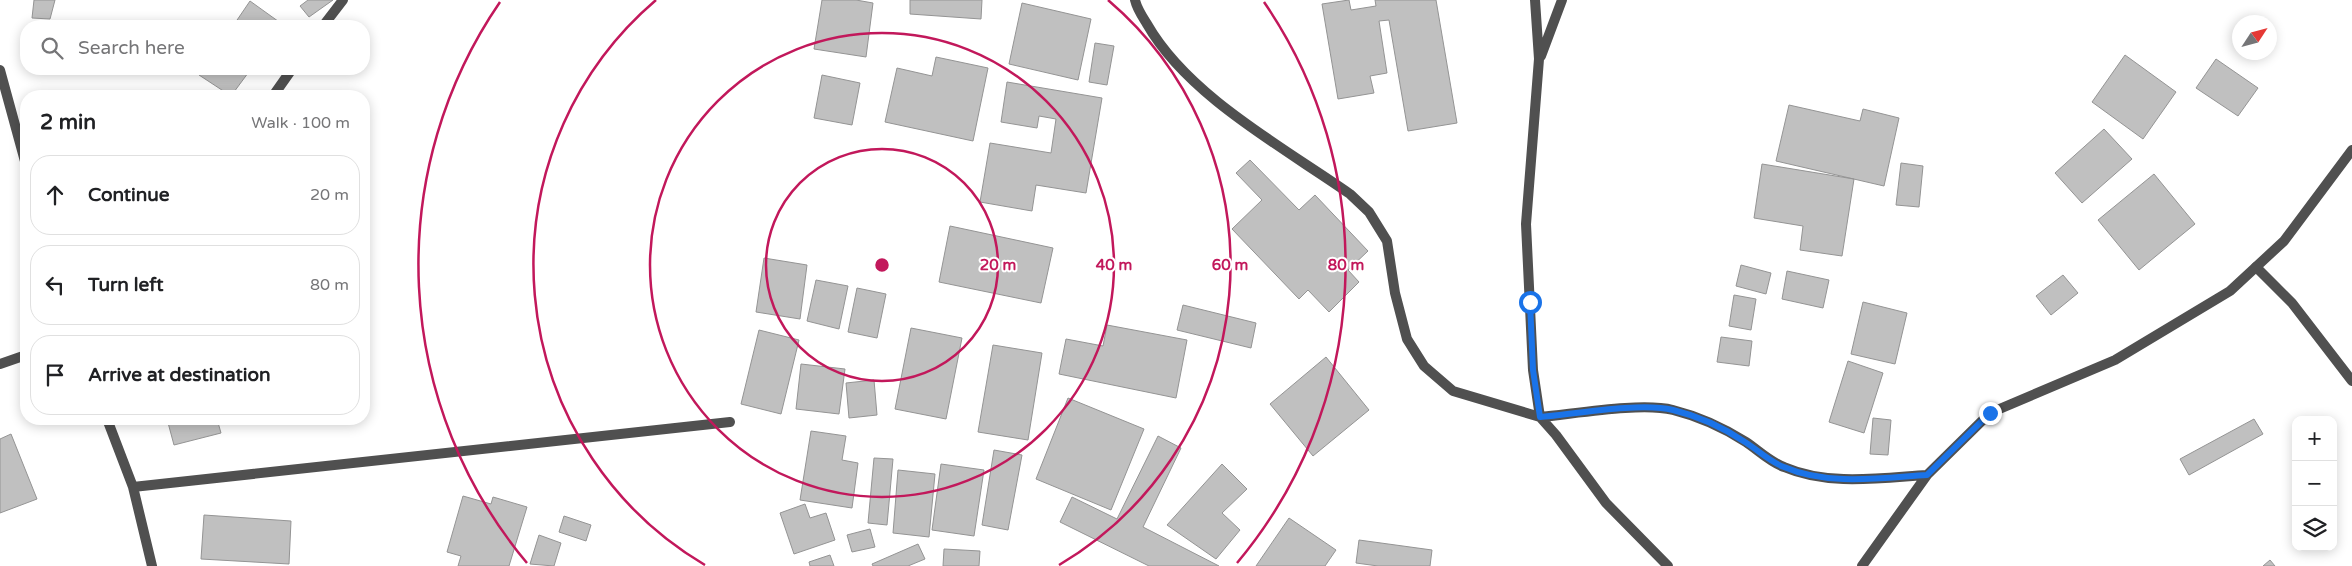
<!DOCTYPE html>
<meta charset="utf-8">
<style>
body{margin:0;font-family:"Varela Round",sans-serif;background:#f6f6f6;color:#202124}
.controls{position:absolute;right:15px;bottom:15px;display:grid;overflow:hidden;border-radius:10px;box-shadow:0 2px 12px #0003}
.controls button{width:45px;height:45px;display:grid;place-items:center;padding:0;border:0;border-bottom:1px solid #e0e0e0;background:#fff;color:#202124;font:25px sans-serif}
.compass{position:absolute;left:2232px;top:15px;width:45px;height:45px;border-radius:50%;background:#fff;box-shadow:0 2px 12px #0003;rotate:54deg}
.stop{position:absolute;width:15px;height:15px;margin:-11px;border:4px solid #1a73e8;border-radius:50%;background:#fff}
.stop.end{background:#1a73e8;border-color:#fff;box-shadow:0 1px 5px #0008}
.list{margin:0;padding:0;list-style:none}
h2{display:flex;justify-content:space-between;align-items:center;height:65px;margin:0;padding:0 20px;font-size:21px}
h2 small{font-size:16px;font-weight:400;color:#757577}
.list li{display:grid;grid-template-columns:32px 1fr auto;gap:15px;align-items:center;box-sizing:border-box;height:80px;margin:0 10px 10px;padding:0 10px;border:1px solid #e0e0e0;border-radius:20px}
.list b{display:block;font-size:19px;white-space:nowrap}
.list em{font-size:16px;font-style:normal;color:#757577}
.icon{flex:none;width:28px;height:28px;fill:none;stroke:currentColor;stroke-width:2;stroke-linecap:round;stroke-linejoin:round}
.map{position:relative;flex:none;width:2352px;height:566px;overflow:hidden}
.search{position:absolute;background:#fff;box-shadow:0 2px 12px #0003;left:20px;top:20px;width:350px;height:55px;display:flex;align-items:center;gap:12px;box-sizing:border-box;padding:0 18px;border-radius:20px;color:#757577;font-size:19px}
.panel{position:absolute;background:#fff;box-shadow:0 2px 12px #0003;left:20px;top:90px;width:350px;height:335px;border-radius:20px}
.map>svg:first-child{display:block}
.building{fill:#c0c0c0;stroke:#949494}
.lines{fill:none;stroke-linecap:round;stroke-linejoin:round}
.lane{stroke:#505050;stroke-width:10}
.street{stroke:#505050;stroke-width:10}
.route{stroke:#1a73e8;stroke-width:6}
.ring{fill:none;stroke:#c2185b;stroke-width:2.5}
.centre{fill:#c2185b;stroke:#fff;stroke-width:2.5}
.ring-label{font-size:15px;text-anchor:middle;font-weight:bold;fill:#c2185b;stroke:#fff;stroke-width:4;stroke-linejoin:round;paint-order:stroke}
</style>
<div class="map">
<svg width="2352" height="566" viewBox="0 0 2352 566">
<rect width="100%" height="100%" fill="#fff"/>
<path class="building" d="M 34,0 L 55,0 L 50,19 L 32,18 Z
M 308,0 L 333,0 L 309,17 L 300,6 Z
M 822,0 L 856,0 L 873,3 L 866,57 L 814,49 Z
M 910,0 L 982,0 L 981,19 L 910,14 Z
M 1349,0 L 1351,10 L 1376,6 L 1375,0 L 1436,0 L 1457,123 L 1408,131 L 1389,20 L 1379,21 L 1387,73 L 1370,76 L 1374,93 L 1338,99 L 1322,4 Z
M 250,1 L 282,24 L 280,26 L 233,26 Z
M 1022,3 L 1091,19 L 1078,80 L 1009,64 Z
M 1095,43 L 1114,46 L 1107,85 L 1089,82 Z
M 2125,55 L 2176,92 L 2143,139 L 2092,102 Z
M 936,57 L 988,68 L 973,141 L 885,122 L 897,68 L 932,76 Z
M 2216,59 L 2258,88 L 2238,116 L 2196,88 Z
M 204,69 L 251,69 L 231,96 L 199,75 Z
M 822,75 L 860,83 L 852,125 L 814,118 Z
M 1007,82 L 1102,98 L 1086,193 L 1036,185 L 1032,211 L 980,202 L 990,143 L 1051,153 L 1056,119 L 1039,116 L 1037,128 L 1001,122 Z
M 1789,105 L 1860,121 L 1863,109 L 1899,118 L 1884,186 L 1776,161 Z
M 2104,129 L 2132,159 L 2082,203 L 2055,173 Z
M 1250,160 L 1299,210 L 1315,195 L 1368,251 L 1348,270 L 1359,282 L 1329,312 L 1308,290 L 1299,299 L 1232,229 L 1262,200 L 1236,173 Z
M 1901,163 L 1923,166 L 1919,207 L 1896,205 Z
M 1762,164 L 1854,179 L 1842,256 L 1800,250 L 1803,226 L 1754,218 Z
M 2154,174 L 2195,224 L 2139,270 L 2098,220 Z
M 950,226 L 1053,248 L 1041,303 L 939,282 Z
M 764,258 L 807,265 L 800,319 L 756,312 Z
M 1741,265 L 1771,273 L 1766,294 L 1736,286 Z
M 1787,271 L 1829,280 L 1823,308 L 1782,299 Z
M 2063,275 L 2078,293 L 2051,315 L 2036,296 Z
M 816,280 L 848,286 L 839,329 L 807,321 Z
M 857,288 L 886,294 L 877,338 L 848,332 Z
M 1734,295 L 1756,299 L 1751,330 L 1729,326 Z
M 1863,302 L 1907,313 L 1895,364 L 1851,354 Z
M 1183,305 L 1256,323 L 1251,348 L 1177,330 Z
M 1107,325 L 1187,340 L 1176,398 L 1059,374 L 1066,339 L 1103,346 Z
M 911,328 L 962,338 L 946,419 L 895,409 Z
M 759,330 L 799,340 L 781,414 L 741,404 Z
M 1721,337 L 1752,341 L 1749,366 L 1717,362 Z
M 993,345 L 1042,353 L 1028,440 L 978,432 Z
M 1326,357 L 1369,410 L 1313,456 L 1270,404 Z
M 1848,361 L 1883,373 L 1864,433 L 1829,422 Z
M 801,364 L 845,369 L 839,414 L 796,409 Z
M 874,380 L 877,415 L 849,418 L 846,383 Z
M 1068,398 L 1144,429 L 1111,510 L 1036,479 Z
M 1873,418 L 1891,420 L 1888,455 L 1870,454 Z
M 167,419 L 217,419 L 221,433 L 174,445 Z
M 2254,419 L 2263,434 L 2189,475 L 2180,459 Z
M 811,431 L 846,436 L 842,460 L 858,463 L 852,508 L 800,500 Z
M 11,434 L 37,499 L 0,513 L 0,439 Z
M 1158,436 L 1181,448 L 1143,527 L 1219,566 L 1149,566 L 1060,522 L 1072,497 L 1117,519 Z
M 994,450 L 1022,455 L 1008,530 L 982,525 Z
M 874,458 L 893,459 L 887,525 L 868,523 Z
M 941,464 L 984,470 L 974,536 L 932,530 Z
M 1222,464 L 1247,489 L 1222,513 L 1240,530 L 1216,559 L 1167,525 Z
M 898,470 L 935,474 L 929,537 L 893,533 Z
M 463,496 L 491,504 L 493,497 L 527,507 L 509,566 L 458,566 L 461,556 L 447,552 Z
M 805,504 L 810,518 L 826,513 L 835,540 L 794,554 L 780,513 Z
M 204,515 L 291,521 L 289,564 L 201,559 Z
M 564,516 L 591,525 L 586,541 L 559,532 Z
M 1289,518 L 1336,550 L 1325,566 L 1256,566 Z
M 870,529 L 875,547 L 852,552 L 847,535 Z
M 539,535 L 561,543 L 554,566 L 530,564 Z
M 1359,540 L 1432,550 L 1430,566 L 1378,566 L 1356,563 Z
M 918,544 L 925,559 L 908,566 L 873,566 L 872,564 Z
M 944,549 L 980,551 L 979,566 L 943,566 Z
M 830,555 L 834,566 L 810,566 L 809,562 Z
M 2270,560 L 2275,566 L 2263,566 Z"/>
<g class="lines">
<path class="lane" d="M 2256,267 L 2292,303 L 2352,381"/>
<path class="street" d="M 1135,0 C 1137,9 1142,16 1147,24 C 1188,96 1283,147 1350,194 L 1369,212 L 1387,241 L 1395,293 L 1407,339 L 1424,366 L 1453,391 L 1540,417 L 1556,435 L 1606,503 L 1668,566
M 1535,0 L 1539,59 L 1526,224 L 1533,370 L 1540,417 C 1574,414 1641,402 1673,410 C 1697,416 1724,428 1746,442 C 1758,450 1770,462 1784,467 C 1828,486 1880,478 1927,475
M 323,26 L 343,0
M 1541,56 L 1562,0
M 0,70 L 26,165
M 273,96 L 292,69
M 0,364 L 26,355
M 107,419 L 133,487 L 152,566
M 133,487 L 730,422
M 1862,566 L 1927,475 L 1990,413 L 2115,360 L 2230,291 L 2284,241 L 2352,150"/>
</g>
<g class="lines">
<path class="route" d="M 1530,302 L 1533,370 L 1540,417 C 1574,414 1641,402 1673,410 C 1698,416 1724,428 1745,442 C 1758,450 1770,462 1784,467 C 1828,486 1880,478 1927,475 L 1990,413"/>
</g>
<g class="ring">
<circle cx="882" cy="265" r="116"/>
<circle cx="882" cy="265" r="232"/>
<path d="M705 565A348 348 0 0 1 656 0M1108 0A348 348 0 0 1 1059 565"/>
<path d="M527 563A464 464 0 0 1 500 2M1264 2A464 464 0 0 1 1237 563"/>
</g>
<circle cx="882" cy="265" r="8" class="centre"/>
<g class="ring-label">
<text x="998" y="270">20 m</text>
<text x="1114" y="270">40 m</text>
<text x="1230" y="270">60 m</text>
<text x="1346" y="270">80 m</text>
</g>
</svg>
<div class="controls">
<button>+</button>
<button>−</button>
<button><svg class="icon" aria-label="layers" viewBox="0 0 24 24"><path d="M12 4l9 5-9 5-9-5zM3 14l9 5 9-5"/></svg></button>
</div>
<svg class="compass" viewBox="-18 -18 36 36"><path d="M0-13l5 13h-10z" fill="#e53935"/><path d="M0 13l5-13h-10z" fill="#757577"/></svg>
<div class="stop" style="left:1530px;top:302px"></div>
<div class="stop end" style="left:1990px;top:413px"></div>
<div class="search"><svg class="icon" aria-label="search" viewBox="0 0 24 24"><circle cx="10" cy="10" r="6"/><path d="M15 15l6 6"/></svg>Search here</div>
<section class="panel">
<h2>2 min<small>Walk · 100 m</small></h2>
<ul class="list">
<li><svg class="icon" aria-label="ahead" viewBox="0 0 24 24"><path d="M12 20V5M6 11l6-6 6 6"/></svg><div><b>Continue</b></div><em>20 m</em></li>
<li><svg class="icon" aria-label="left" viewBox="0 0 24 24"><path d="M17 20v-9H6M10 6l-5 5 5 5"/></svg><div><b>Turn left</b></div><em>80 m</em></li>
<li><svg class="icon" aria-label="arrive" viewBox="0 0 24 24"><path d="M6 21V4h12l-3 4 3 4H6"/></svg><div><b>Arrive at destination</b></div></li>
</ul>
</section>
</div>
